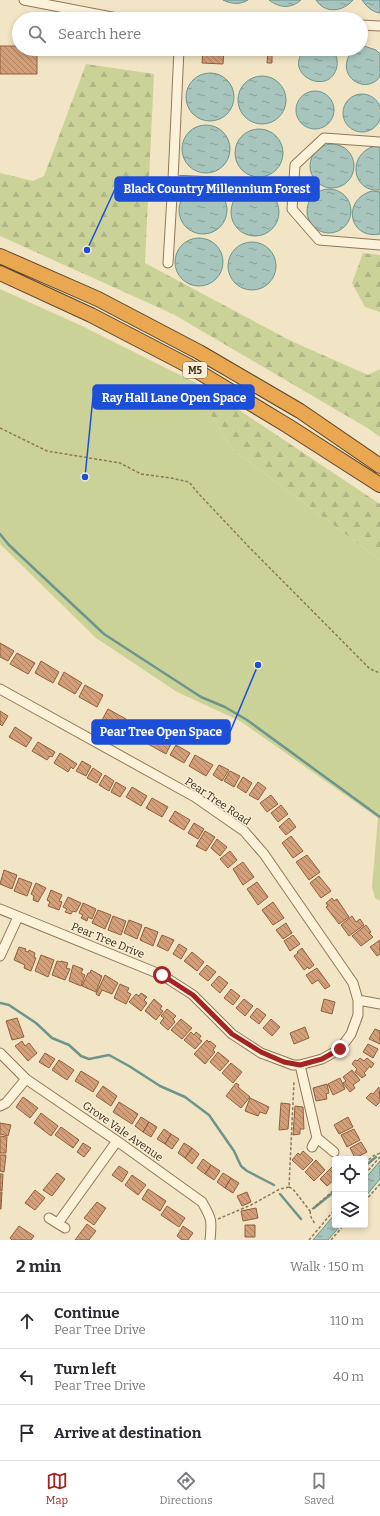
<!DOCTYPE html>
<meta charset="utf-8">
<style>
body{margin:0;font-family:Bitter,serif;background:#f7f7f7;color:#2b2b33}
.controls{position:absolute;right:12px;bottom:12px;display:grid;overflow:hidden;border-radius:4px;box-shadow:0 2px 6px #0003}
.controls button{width:36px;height:36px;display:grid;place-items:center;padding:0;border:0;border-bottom:1px solid #e1e1e2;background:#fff;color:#2b2b33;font:20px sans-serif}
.stop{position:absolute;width:12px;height:12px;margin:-9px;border:3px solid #a42423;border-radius:50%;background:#fff}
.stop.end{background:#a42423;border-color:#fff;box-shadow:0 1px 4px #0008}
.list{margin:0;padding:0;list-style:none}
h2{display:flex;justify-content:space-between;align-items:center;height:52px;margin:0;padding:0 16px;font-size:17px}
h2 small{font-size:13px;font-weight:400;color:#7c7c81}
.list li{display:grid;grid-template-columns:26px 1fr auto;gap:12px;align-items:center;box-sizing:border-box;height:56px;padding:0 16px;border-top:1px solid #e1e1e2}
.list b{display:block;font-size:15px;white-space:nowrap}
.list p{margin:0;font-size:13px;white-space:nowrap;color:#7c7c81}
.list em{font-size:13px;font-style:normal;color:#7c7c81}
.icon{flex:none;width:22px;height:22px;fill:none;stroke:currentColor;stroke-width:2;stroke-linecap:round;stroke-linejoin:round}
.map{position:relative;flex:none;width:380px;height:1240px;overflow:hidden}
.search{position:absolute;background:#fff;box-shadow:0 2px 6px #0003;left:12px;right:12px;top:12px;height:44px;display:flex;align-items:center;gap:10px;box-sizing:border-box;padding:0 14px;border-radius:22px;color:#7c7c81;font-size:15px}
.sheet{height:220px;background:#fff}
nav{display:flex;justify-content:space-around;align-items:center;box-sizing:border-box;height:56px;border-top:1px solid #e1e1e2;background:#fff;font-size:11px;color:#7c7c81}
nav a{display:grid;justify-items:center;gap:2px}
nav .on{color:#a42423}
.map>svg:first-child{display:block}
.green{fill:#cbd298}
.forest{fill:url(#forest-firs)}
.water{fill:url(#water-ripples);stroke:#6d958b}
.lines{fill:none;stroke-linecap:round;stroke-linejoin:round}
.stream{stroke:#6d958b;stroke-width:2.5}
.building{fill:url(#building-back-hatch);stroke:#915f3d}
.minor-casing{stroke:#907759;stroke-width:11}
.highway-casing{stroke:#5d442d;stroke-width:16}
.path{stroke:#907759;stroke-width:1.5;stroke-dasharray:3 2;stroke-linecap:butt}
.minor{stroke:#fcf2da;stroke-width:9}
.highway{stroke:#e8a750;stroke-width:14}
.route{stroke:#a42423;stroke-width:5}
.labels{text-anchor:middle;stroke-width:3;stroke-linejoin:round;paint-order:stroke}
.shield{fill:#f9efd6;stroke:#776855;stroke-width:1}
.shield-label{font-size:10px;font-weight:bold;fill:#3f2e1e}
.street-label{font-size:11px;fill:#3f2e1e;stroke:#f9efd6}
.leader{fill:none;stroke:#1d4ed8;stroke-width:1.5}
.callout-dot{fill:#1d4ed8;stroke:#f9efd6;stroke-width:1.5}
.callout{fill:#1d4ed8;stroke:#1d4ed8;stroke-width:1.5}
.callout-label{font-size:12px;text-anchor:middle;font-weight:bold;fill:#fff}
</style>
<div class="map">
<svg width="380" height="1240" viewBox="0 0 380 1240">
<defs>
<pattern id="forest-firs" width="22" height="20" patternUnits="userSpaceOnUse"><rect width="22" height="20" fill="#cbd298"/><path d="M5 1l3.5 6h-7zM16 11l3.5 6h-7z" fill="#afb583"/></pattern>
<pattern id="water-ripples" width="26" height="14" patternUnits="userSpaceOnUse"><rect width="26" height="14" fill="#a7c5bd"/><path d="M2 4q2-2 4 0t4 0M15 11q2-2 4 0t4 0" fill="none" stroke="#89a099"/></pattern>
<pattern id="building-back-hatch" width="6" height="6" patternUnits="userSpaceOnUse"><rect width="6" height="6" fill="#d49f78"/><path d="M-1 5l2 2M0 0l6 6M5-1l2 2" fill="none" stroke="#ad8262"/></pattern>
</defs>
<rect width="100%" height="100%" fill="#f2e5c6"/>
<path class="green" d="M 0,289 L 82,326 L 206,388 L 207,409 L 232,449 L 380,560 L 380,901 L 375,898 L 372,887 L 378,818 L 240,721 L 177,692 L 96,638 L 0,544 Z"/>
<path class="forest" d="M 86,64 L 154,74 L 145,263 L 289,340 L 368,375 L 380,369 L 380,437 L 369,429 L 173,314 L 0,236 L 0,173 L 33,181 L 44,176 Z
M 363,253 L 380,255 L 380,312 L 365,307 L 352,283 Z
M 206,388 L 380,504 L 380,560 L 232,449 L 207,409 Z"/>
<path class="water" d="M 223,0 L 248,0 C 240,5 231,4 223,0 Z
M 269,0 L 301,0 C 291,9 279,8 269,0 Z
M 316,0 L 353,0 C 343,12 325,14 316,0 Z
M 362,0 L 380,0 L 380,13 C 372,12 367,7 362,0 Z
M 364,46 L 376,50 L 380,54 L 380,77 C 363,97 333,73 353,50 L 361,49 L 361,47 Z
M 305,49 L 331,49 C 336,54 338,59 337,66 C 331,98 281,75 305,49 Z
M186 97a24 24 0 1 1 48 0a24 24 0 1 1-48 0Z
M238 100a24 24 0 1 1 48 0a24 24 0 1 1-48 0Z
M296 110a19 19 0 1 1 38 0a19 19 0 1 1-38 0Z
M343 113a19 19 0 1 1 38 0a19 19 0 1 1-38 0Z
M182 149a24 24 0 1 1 48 0a24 24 0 1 1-48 0Z
M235 153a24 24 0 1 1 48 0a24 24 0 1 1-48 0Z
M310 166a22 22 0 1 1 44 0a22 22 0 1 1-44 0Z
M 375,146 L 380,147 L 380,190 C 352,193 346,154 375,146 Z
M179 210a24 24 0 1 1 48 0a24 24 0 1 1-48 0Z
M231 212a24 24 0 1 1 48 0a24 24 0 1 1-48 0Z
M307 211a22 22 0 1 1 44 0a22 22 0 1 1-44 0Z
M 372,191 L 380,192 L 380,234 C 349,240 341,200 372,191 Z
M175 262a24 24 0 1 1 48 0a24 24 0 1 1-48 0Z
M228 266a24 24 0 1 1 48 0a24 24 0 1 1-48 0Z
M 380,1161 L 380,1179 L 365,1197 L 365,1179 Z
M 335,1214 L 335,1225 L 341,1225 L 328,1240 L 313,1240 Z"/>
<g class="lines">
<path class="stream" d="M 0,534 L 9,545 L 104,634 L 201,697 L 225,707 L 247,720 L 380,817
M 0,1003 L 9,1005 L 36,1023 L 52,1038 L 69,1045 L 81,1056 L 89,1059 L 109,1055 L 129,1066 L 160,1086 L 185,1097 L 209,1115 L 234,1151 L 241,1166 L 247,1171 L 274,1185
M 365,1166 L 376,1157
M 280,1194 L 301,1219
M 314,1208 L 335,1191"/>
</g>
<path class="building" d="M 0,46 L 19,46 L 19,49 L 37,49 L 37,74 L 0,74 Z
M 203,49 L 224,49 L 223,64 L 202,63 Z
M 268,50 L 272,50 L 272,63 L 267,63 Z
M 0,643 L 14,651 L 8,661 L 0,657 Z
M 17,653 L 35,663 L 28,674 L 10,664 Z
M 41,661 L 59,672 L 53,683 L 35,673 Z
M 64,672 L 82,683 L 75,694 L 58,684 Z
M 85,685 L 103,695 L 97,707 L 79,697 Z
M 108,709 L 126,719 L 119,730 L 102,720 Z
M 0,711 L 8,716 L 2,726 L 0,724 Z
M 15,727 L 32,738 L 26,747 L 9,737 Z
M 155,732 L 172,742 L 166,754 L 148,744 Z
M 38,742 L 55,752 L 52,757 L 50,756 L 47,760 L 32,751 Z
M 176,745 L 190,753 L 184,763 L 170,755 Z
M 60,753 L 77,764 L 73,769 L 71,767 L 68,772 L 54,763 Z
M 195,755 L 213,765 L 206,776 L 189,766 Z
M 82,761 L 91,766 L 86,776 L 76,771 Z
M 219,765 L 229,770 L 222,781 L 213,775 Z
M 93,768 L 102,774 L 97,783 L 87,778 Z
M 230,771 L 240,776 L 234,787 L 224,781 Z
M 105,775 L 114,781 L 109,791 L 99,785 Z
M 243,777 L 252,783 L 246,793 L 237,787 Z
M 116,782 L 126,788 L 120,797 L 111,792 Z
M 258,782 L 266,788 L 258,800 L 249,795 Z
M 132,787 L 147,796 L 141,806 L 126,797 Z
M 271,795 L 278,804 L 267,812 L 260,803 Z
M 152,798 L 168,807 L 162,817 L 146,808 Z
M 281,805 L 288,814 L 278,822 L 271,813 Z
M 175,811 L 190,820 L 184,830 L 169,821 Z
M 289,818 L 296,827 L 286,835 L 279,827 Z
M 194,823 L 204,829 L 198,839 L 188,833 Z
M 205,831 L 215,837 L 206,851 L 196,846 Z
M 291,836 L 303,851 L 293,858 L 282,843 Z
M 217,839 L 227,847 L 220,856 L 211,848 Z
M 230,851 L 237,860 L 228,868 L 220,859 Z
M 307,855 L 320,872 L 309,880 L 296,862 Z
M 243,862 L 254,877 L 243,885 L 233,869 Z
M 4,870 L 17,875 L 12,889 L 0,884 Z
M 319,876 L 331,891 L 321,898 L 310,883 Z
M 19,878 L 32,883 L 27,896 L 14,891 Z
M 257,882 L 268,897 L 258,905 L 247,889 Z
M 36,883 L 46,888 L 38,902 L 33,900 L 34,896 L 31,894 Z
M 51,890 L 62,895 L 59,901 L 62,902 L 59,910 L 48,906 L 50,902 L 47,900 Z
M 68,897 L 81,903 L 76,912 L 73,911 L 71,914 L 65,912 L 67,909 L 63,907 Z
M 332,898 L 334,901 L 337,899 L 349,917 L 339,924 L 326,907 L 328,906 L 326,903 Z
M 273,902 L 284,918 L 273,925 L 262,910 Z
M 83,903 L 96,909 L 92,919 L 88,917 L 87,921 L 81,918 L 83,915 L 79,913 Z
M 98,910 L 111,915 L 105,929 L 92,923 Z
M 113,916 L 126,921 L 121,935 L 108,930 Z
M 352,916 L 356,922 L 360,919 L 364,925 L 349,936 L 341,925 Z
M 129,920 L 142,925 L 137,939 L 124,933 Z
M 286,923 L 292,933 L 283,939 L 276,930 Z
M 366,925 L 371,932 L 369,933 L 373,937 L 361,946 L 352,936 Z
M 145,927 L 158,932 L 153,946 L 140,940 Z
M 162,935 L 174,940 L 168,951 L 157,946 Z
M 293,935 L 300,944 L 290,951 L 284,941 Z
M 380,940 L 380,954 L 377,956 L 370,947 Z
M 179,944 L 187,949 L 181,959 L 173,954 Z
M 19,947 L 26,949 L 25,951 L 28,952 L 29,950 L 35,953 L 34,957 L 36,958 L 31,971 L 24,968 L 25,965 L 14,960 Z
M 302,948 L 314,965 L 309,969 L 308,967 L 304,970 L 294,956 L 298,953 L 297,952 Z
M 192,952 L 204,962 L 197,971 L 184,961 Z
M 41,955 L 54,960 L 48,977 L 35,971 Z
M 57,961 L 61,962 L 61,961 L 68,963 L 66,968 L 70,969 L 65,980 L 52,975 Z
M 73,965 L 83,969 L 81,973 L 85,975 L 81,986 L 69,981 Z
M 207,965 L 216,972 L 208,981 L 199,974 Z
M 317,968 L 330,986 L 325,989 L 318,980 L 312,984 L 306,975 Z
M 91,970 L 102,976 L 96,992 L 82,986 L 88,973 L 90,973 Z
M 105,975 L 118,983 L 112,994 L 102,990 L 99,996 L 96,994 Z
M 219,976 L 228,983 L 220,993 L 211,985 Z
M 120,984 L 129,988 L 127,992 L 131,994 L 126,1004 L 114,998 Z
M 231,989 L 240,996 L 233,1005 L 224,998 Z
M 141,993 L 147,997 L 144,1000 L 147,1003 L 141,1011 L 129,1002 L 136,994 L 139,996 Z
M 154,999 L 162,1006 L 160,1009 L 163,1011 L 156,1020 L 145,1011 Z
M 244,999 L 253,1006 L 245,1016 L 236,1008 Z
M 324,999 L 335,1002 L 332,1014 L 321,1011 Z
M 257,1008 L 266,1015 L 259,1024 L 250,1017 Z
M 167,1009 L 176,1016 L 173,1019 L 175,1022 L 168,1030 L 160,1023 L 164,1018 L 161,1016 Z
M 17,1018 L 24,1037 L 12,1040 L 6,1021 Z
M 181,1019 L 192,1028 L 182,1039 L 171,1030 Z
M 271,1019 L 280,1027 L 272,1036 L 263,1028 Z
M 305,1027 L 309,1038 L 294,1044 L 290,1033 Z
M 375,1029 L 380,1031 L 380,1044 L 369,1039 Z
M 191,1032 L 194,1035 L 196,1032 L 201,1036 L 199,1039 L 202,1041 L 195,1049 L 184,1040 Z
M 207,1040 L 209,1042 L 210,1041 L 216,1046 L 213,1050 L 215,1052 L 205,1064 L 194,1054 Z
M 22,1041 L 25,1046 L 29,1043 L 37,1053 L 28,1061 L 15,1046 Z
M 368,1044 L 378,1049 L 373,1058 L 363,1052 Z
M 218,1052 L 229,1061 L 220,1071 L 210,1062 Z
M 45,1053 L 55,1059 L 49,1068 L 39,1062 Z
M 360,1058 L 364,1061 L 367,1058 L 374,1064 L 371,1068 L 370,1066 L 364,1073 L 366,1075 L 362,1078 L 355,1072 L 357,1069 L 352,1064 L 355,1060 L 357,1061 Z
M 59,1060 L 74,1070 L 67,1080 L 52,1070 Z
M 231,1063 L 242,1072 L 233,1083 L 222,1073 Z
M 352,1070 L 360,1080 L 353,1085 L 355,1088 L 350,1092 L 343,1083 L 346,1081 L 343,1077 Z
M 81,1071 L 99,1082 L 93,1092 L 75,1081 Z
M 340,1078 L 345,1089 L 333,1095 L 328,1084 Z
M 236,1083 L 239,1085 L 238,1087 L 250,1097 L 241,1108 L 226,1096 Z
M 327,1084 L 329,1093 L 326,1094 L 327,1099 L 316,1101 L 313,1088 Z
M 103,1086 L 117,1096 L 111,1106 L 96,1096 Z
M 379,1087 L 380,1102 L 376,1106 L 366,1098 L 371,1093 L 373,1094 Z
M 23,1097 L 38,1108 L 30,1118 L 16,1107 Z
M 250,1098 L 269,1107 L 266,1114 L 260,1112 L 258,1116 L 245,1111 Z
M 119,1102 L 138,1114 L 132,1124 L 113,1112 Z
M 281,1103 L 290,1104 L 288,1129 L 279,1130 Z
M 295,1106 L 303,1107 L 304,1129 L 300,1129 L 300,1134 L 293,1135 Z
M 41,1113 L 58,1126 L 51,1136 L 34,1123 Z
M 141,1117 L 149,1122 L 143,1132 L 135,1126 Z
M 348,1117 L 353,1127 L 339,1134 L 334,1125 Z
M 149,1122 L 157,1127 L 151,1137 L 143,1132 Z
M 0,1123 L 11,1125 L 8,1136 L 0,1134 Z
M 61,1127 L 79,1140 L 73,1148 L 55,1135 Z
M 164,1129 L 171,1134 L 165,1144 L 157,1139 Z
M 354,1129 L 360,1140 L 347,1147 L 341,1135 Z
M 171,1134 L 179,1139 L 172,1149 L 165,1144 Z
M 0,1136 L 7,1137 L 6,1153 L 0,1153 Z
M 361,1142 L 367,1152 L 355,1158 L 350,1148 Z
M 83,1143 L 91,1148 L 84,1157 L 77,1152 Z
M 184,1143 L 192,1148 L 185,1158 L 178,1153 Z
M 192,1148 L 199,1154 L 192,1164 L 185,1158 Z
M 303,1151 L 313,1160 L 303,1170 L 292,1160 L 298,1153 L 300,1155 Z
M 0,1155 L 6,1155 L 4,1172 L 0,1171 Z
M 203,1159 L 211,1165 L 205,1174 L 197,1168 Z
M 316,1160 L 325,1170 L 314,1181 L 305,1172 Z
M 211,1165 L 220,1171 L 214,1180 L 205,1174 Z
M 119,1166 L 128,1172 L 122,1182 L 112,1175 Z
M 332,1167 L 335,1170 L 335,1179 L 327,1186 L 320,1179 Z
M 57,1173 L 65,1179 L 52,1196 L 43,1190 Z
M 223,1173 L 231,1178 L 225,1188 L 217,1182 Z
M 0,1174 L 3,1174 L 2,1191 L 0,1190 Z
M 132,1175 L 146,1185 L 138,1195 L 125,1185 Z
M 231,1178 L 239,1183 L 233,1193 L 225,1188 Z
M 148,1189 L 166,1201 L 160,1211 L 142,1199 Z
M 35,1190 L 45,1198 L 35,1210 L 25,1203 Z
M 0,1192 L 2,1192 L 1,1209 L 0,1209 Z
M 247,1192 L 251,1202 L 242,1206 L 237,1196 Z
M 97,1202 L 106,1208 L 94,1225 L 84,1218 Z
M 167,1206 L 185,1218 L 179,1227 L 161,1215 Z
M 256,1208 L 258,1218 L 243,1221 L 241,1211 Z
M 87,1224 L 96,1231 L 89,1240 L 75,1240 Z
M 245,1225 L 255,1225 L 255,1237 L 245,1237 Z
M 19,1226 L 34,1236 L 31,1240 L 12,1240 L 10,1238 Z
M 183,1226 L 193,1233 L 188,1240 L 182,1240 L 177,1236 Z"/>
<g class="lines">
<g class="minor-casing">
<path id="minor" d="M 24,0 L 122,19
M 361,25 L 380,26
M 179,49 L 173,180 L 294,186
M 380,142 L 324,138 L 295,165 L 292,209 L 319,240 L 380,245
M 168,263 L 173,180
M 0,689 L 195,797 L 244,831 L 264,854 L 353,983 L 358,1000 L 358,1015 L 351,1034 L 340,1049 L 322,1059 L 300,1065 L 293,1065 L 261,1053 L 232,1034 L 193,995 L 162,975 L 0,909
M 0,956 L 18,917
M 358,1000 L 380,1004
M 0,1053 L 26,1079 L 117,1141 L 202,1202 C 212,1219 212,1221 210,1240
M 300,1065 L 317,1138
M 0,1106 L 6,1103 L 26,1079
M 312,1147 L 317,1138 L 334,1152
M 49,1218 L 65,1228
M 58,1223 L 117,1141"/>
</g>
<g class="highway-casing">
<path id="highway" d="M 0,256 L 98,299 L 199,352 L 300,411 L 380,466
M 0,273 L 91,315 L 189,366 L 288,426 L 380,485"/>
</g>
<path class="path" d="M 0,428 L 47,451 L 120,463 L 141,474 L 171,478 L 189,482 L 198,493 L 249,547 L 370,669 L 380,673
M 365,1163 L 373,1156 L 380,1153
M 365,1174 L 380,1157
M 289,1187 L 293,1189 L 310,1211 L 335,1189
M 365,1201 L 380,1184
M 310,1211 L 311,1217 L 315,1224
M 218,1219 L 251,1205 L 280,1189 L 289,1187 L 294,1081
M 309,1240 L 335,1209
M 331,1240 L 344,1225"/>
<use href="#minor" class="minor"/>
<use href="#highway" class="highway"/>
</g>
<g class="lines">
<path class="route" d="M 162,975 L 193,995 L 232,1034 L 261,1052 L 284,1062 L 300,1065 L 322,1059 L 340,1049"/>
</g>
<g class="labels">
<rect class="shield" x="183" y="362" width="24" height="16" rx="3"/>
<g class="shield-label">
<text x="195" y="374">M5</text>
</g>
<g class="street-label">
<text transform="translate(218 801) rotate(34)" y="4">Pear Tree Road</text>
<text transform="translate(108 940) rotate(22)" y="4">Pear Tree Drive</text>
<text transform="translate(123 1131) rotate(35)" y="4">Grove Vale Avenue</text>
</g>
</g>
<path class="leader" d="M87 250L115 189M85 477L93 397M258 665L230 732"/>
<g class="callout-dot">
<circle cx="87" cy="250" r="4"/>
<circle cx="85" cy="477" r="4"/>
<circle cx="258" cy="665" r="4"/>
</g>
<g class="callout">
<rect x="115" y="177" width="204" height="24" rx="4"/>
<rect x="93" y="385" width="161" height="24" rx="4"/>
<rect x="92" y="720" width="138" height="24" rx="4"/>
</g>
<g class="callout-label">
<text x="217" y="193">Black Country Millennium Forest</text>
<text x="174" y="402">Ray Hall Lane Open Space</text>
<text x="161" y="736">Pear Tree Open Space</text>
</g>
</svg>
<div class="controls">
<button><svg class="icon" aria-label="locate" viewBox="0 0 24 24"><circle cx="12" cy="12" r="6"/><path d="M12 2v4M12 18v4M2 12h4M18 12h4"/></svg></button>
<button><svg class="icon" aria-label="layers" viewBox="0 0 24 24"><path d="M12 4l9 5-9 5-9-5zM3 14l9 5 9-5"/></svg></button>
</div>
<div class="stop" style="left:162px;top:975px"></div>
<div class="stop end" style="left:340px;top:1049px"></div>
<div class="search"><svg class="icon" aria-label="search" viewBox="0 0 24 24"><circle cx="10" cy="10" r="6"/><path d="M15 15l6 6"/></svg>Search here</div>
</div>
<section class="sheet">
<h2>2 min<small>Walk · 150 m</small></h2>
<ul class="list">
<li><svg class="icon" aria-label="ahead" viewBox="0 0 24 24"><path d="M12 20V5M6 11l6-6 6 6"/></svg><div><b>Continue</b><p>Pear Tree Drive</p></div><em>110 m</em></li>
<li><svg class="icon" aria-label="left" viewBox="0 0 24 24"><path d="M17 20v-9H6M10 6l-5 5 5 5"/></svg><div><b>Turn left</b><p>Pear Tree Drive</p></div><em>40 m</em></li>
<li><svg class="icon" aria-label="arrive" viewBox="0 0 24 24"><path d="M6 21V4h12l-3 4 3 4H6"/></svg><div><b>Arrive at destination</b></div></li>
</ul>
</section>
<nav>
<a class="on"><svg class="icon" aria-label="map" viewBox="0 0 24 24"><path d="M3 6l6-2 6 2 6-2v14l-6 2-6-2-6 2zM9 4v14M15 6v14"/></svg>Map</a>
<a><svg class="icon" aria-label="directions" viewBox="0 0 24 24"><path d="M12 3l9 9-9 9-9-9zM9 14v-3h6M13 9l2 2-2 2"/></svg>Directions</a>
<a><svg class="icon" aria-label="saved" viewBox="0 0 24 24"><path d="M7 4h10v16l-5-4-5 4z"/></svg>Saved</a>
</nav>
